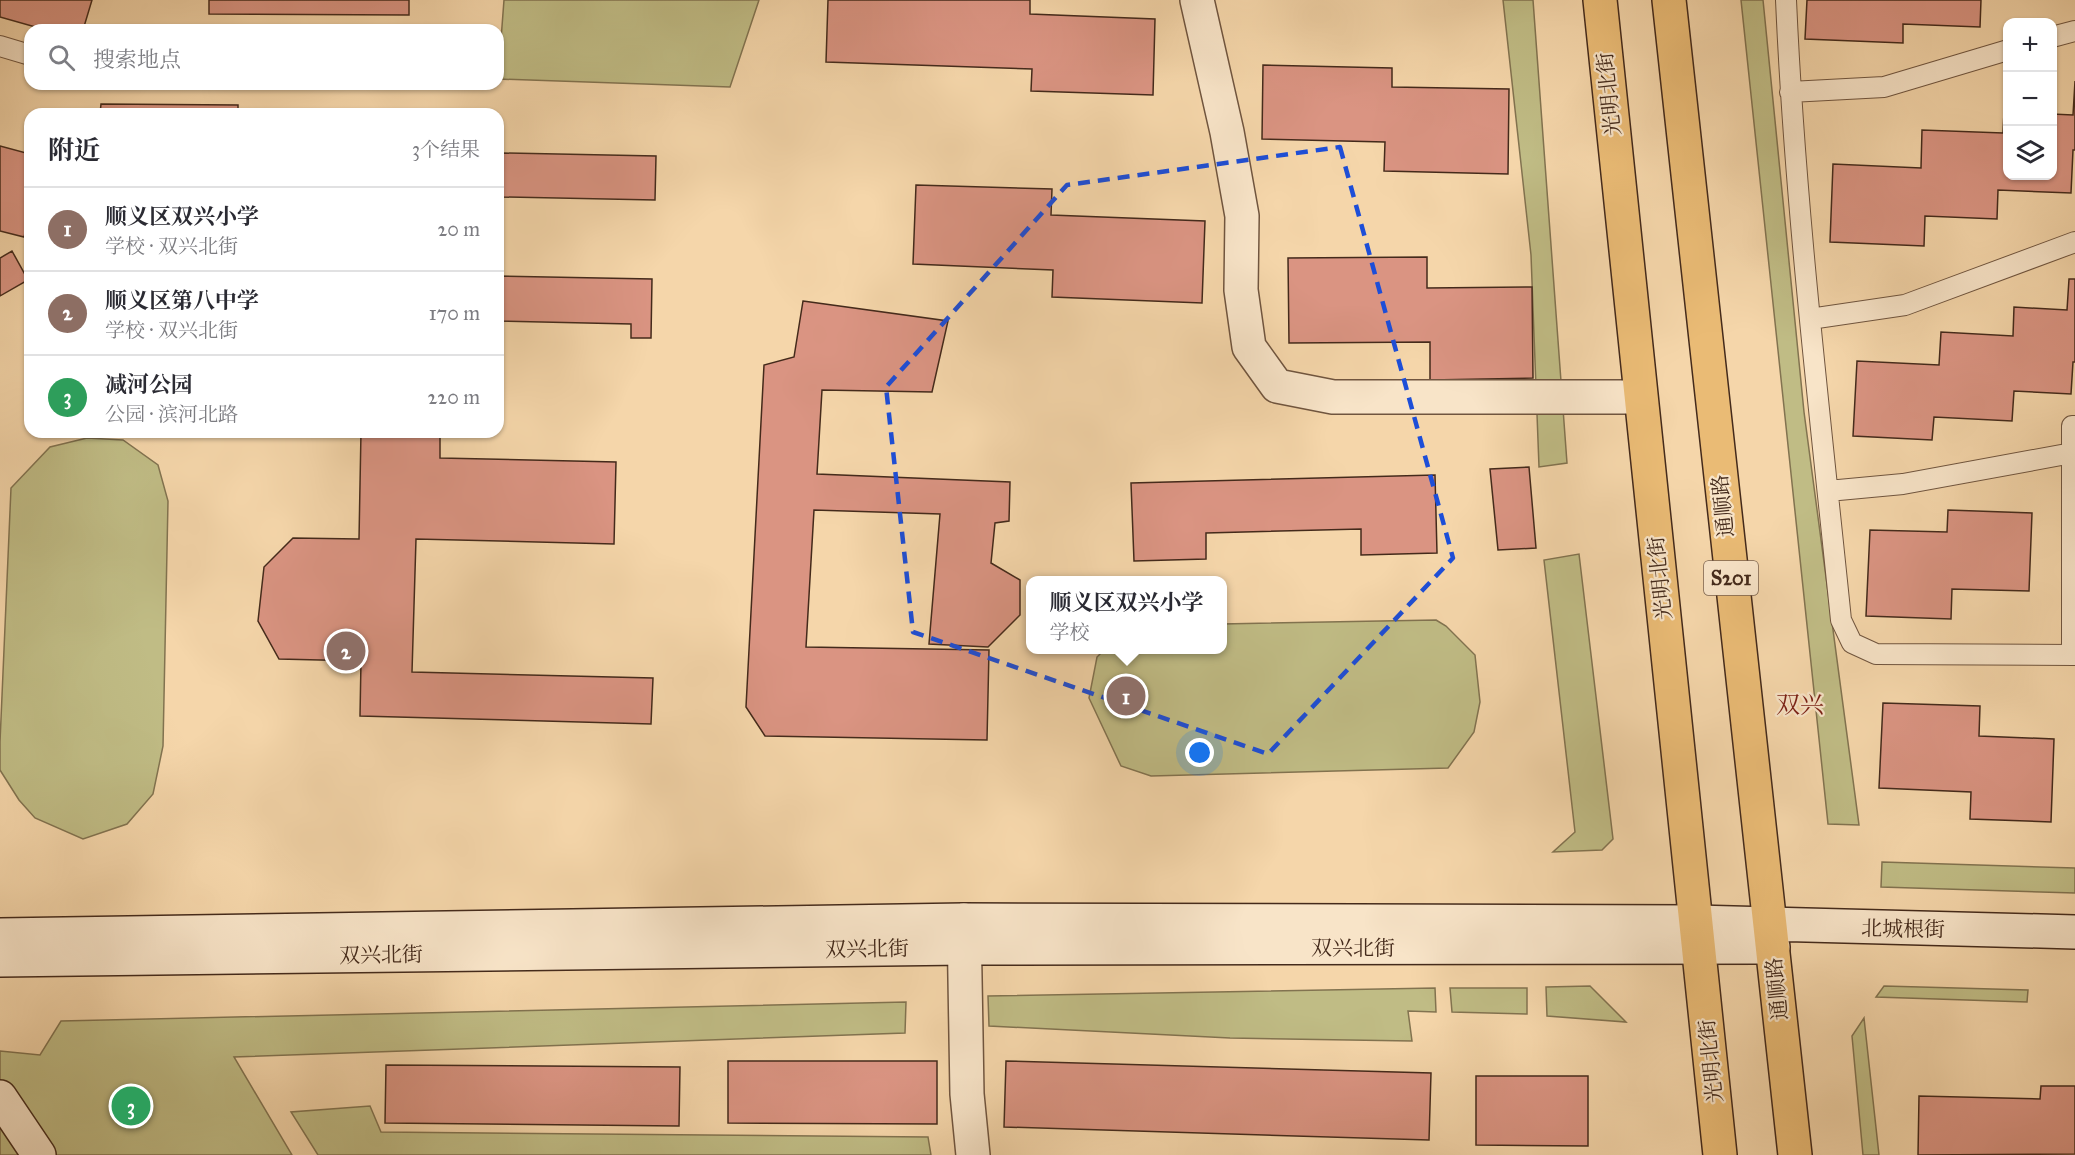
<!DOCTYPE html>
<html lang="zh">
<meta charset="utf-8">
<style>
body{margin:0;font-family:"IM FELL Great Primer","Noto Serif SC",serif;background:#f7f7f7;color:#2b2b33}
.controls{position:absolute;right:18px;top:18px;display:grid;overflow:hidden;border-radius:12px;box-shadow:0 2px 4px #0004}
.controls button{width:54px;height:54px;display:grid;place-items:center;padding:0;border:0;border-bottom:2px solid #e1e1e2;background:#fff;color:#2b2b33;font:30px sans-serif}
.you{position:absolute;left:1200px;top:753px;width:21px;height:21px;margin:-15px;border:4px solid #fff;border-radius:50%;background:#1a73e8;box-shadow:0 0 0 9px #1a73e833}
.badge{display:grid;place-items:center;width:39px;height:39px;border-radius:50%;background:#2563eb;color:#fff;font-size:20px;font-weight:700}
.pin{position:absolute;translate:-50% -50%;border:3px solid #fff;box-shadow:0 2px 6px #0006}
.popup{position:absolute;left:1026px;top:576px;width:201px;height:78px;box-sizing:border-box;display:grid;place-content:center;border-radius:12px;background:#fff;filter:drop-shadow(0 2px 4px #0005);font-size:20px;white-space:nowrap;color:#7c7c81}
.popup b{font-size:22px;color:#2b2b33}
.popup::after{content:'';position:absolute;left:50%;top:100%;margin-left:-12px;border:12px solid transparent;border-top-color:#fff}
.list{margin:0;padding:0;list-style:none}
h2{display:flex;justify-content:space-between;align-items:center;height:78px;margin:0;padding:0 24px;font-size:26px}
h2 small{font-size:20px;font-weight:400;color:#7c7c81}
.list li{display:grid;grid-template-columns:39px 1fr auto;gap:18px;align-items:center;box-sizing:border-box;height:84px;padding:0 24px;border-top:2px solid #e1e1e2}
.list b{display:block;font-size:22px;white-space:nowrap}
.list p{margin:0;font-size:20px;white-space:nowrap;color:#7c7c81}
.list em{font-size:20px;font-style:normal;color:#7c7c81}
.icon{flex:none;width:33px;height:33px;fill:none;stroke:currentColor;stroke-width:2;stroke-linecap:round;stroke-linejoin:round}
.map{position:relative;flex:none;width:2075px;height:1155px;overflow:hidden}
.search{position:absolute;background:#fff;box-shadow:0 2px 4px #0004;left:24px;top:24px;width:480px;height:66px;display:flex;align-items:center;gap:15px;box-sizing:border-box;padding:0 21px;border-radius:18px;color:#7c7c81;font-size:22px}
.panel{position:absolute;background:#fff;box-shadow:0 2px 4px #0004;left:24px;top:108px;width:480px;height:330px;border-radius:18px}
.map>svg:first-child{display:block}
.green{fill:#c0bc85;stroke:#827350;stroke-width:1.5}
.building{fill:#da9482;stroke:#442a1b;stroke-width:1.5}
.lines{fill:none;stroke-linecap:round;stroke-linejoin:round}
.lane-casing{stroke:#70553f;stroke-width:22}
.street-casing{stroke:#70553f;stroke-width:36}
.secondary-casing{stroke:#442a1b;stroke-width:36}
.primary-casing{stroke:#442a1b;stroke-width:36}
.lane{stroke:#f8e4c8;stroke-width:20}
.street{stroke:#f8e4c8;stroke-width:33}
.secondary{stroke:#f8e4c8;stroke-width:33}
.primary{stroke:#eabb75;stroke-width:33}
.marked{fill:none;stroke:#1d4ed8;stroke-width:4.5;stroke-dasharray:12 8;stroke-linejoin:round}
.labels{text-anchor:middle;stroke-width:4.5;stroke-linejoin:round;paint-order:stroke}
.shield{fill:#f8e4c8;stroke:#7a624f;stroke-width:1.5}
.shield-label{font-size:20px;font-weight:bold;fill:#442a1b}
.street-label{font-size:21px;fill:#442a1b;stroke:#f8e4c8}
.quarter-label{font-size:24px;fill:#7a1f14;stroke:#f8e4c8}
</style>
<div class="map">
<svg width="2075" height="1155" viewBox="0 0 2075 1155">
<rect width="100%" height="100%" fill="#f5d6aa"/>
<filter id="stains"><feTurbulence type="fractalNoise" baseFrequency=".00333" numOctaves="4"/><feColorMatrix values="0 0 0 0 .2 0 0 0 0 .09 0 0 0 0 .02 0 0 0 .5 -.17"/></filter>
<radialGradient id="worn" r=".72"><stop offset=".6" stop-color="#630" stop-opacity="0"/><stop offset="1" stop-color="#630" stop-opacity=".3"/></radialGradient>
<path class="green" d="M 504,0 L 759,0 L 730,87 L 498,79 Z
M 1503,0 L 1533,0 L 1567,463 L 1539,467 L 1531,255 Z
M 1741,0 L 1763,0 L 1804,412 L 1859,825 L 1828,824 Z
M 87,438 L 123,440 L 158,465 L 168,501 L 163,746 L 153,794 L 127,824 L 83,839 L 35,818 L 19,800 L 0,770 L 0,742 L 11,488 L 50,447 Z
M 1579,554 L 1613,839 L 1602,850 L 1553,852 L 1575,832 L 1544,560 Z
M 1436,620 L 1446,626 L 1475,655 L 1480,702 L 1474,732 L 1448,768 L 1151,776 L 1121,766 L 1089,698 L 1097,657 L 1104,650 L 1222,650 L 1222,624 Z
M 1882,862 L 2075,868 L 2075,893 L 1881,887 Z
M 1590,986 L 1626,1022 L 1547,1016 L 1546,987 Z
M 1884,986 L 2028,990 L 2027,1002 L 1876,997 Z
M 1435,988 L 1436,1012 L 1408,1011 L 1412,1041 L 1230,1038 L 989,1026 L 988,996 Z
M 1450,988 L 1527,988 L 1527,1014 L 1452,1012 Z
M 906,1002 L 905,1033 L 234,1057 L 292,1155 L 0,1155 L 0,1051 L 40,1055 L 61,1021 Z
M 1864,1018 L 1879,1155 L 1863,1155 L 1852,1036 Z
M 370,1106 L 381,1132 L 928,1137 L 931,1155 L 318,1155 L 291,1112 Z"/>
<path class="building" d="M 0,0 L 92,0 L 83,30 L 46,30 L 0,17 Z
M 209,0 L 409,0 L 409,15 L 209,14 Z
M 828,0 L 1030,0 L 1030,14 L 1155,19 L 1153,95 L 1031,91 L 1032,69 L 826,62 Z
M 1807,0 L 1981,0 L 1980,27 L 1903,24 L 1903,43 L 1805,39 Z
M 1263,65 L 1392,68 L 1392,87 L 1509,89 L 1508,174 L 1384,171 L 1385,142 L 1262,139 Z
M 2075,81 L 2075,150 L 2073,150 L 2071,193 L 1998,190 L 1997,219 L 1925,216 L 1924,246 L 1830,242 L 1833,164 L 1921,168 L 1922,130 L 2003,133 L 2004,112 L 2008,112 L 2008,176 L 2052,176 L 2052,114 L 2073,115 Z
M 101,104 L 238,105 L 238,114 L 100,114 Z
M 250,109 L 406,112 L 406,114 L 250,114 Z
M 0,146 L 30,154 L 30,216 L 24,237 L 0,231 Z
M 503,153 L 656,156 L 655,200 L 502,197 Z
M 916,185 L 1052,189 L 1051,215 L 1205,221 L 1202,303 L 1052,297 L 1053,270 L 913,264 Z
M 12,251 L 28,280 L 0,296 L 0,258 Z
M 1427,257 L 1427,288 L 1532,287 L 1533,378 L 1430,380 L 1430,342 L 1289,343 L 1288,258 Z
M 498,276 L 652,279 L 651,338 L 631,338 L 631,324 L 498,321 Z
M 2069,279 L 2075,279 L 2075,362 L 2073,362 L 2071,394 L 2014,391 L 2012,421 L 1934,417 L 1932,440 L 1853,436 L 1857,361 L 1939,365 L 1941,332 L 2013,336 L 2014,307 L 2067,310 Z
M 803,301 L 948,321 L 932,392 L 822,390 L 817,474 L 1010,482 L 1009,521 L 995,523 L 991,563 L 1020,580 L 1020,615 L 988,647 L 929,644 L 940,514 L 814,510 L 806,647 L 989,650 L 987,740 L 765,736 L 746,707 L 764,365 L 794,357 Z
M 361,432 L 440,432 L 440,458 L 616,462 L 614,544 L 416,539 L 412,672 L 653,678 L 651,724 L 360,716 L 361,661 L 279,659 L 258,621 L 264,567 L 293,538 L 359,539 Z
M 1529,467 L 1536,548 L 1498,550 L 1490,469 Z
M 1435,475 L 1437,553 L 1361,555 L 1361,529 L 1206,533 L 1206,559 L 1134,561 L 1131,483 Z
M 1948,510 L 2032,513 L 2029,591 L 1952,589 L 1951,619 L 1866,616 L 1870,530 L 1947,532 Z
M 1883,703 L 1980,706 L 1979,736 L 2054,739 L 2051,822 L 1970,819 L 1971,792 L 1879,788 Z
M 728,1061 L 937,1061 L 937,1124 L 728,1123 Z
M 1006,1061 L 1431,1073 L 1429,1140 L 1004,1127 Z
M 386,1065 L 680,1067 L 679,1126 L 385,1123 Z
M 1476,1076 L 1588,1076 L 1588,1146 L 1476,1145 Z
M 2041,1086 L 2075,1086 L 2075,1154 L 1918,1155 L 1919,1096 L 2040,1099 Z"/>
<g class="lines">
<g class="lane-casing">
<path id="lane" d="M 1786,0 C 1795,207 1820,414 1841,620 L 1852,643 L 1876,654 L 2075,655
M 2052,37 L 2075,31
M 0,46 L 30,55
M 1790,92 L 1884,87 L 2008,50
M 1810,319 L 1905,305 L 2075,242
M 2072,453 L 2072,426 L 2075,426
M 1828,491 L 1903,484 L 2072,453 L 2072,655"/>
</g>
<g class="street-casing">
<path id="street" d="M 1197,0 L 1227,132 L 1242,216 L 1241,290 L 1249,347 L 1277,386 L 1333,397 L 1640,397
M 964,920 L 967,1094 L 973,1155"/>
</g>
<g class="secondary-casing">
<path id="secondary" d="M 0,935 L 964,920 L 1696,922 L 2075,932
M 0,960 L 965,948 L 1773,947
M 0,1097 L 39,1155"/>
</g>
<g class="primary-casing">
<path id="primary" d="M 1600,0 L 1720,1155
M 1669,0 L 1795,1155"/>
</g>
<use href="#lane" class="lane"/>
<use href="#street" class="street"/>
<use href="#secondary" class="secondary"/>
<use href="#primary" class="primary"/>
</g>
<path class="marked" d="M 1340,147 L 1453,558 L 1268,754 L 913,632 L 886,387 L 1067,185 Z"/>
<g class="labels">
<rect class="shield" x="1704" y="561" width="54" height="34" rx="4.5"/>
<g class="shield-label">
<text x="1731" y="585">S201</text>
</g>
<g class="street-label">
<text transform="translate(1609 94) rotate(-96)" y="7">光明北街</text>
<text transform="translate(1723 506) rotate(-96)" y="7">通顺路</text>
<text transform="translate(1660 578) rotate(-96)" y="7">光明北街</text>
<text transform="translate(1903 929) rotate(1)" y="7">北城根街</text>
<text x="1353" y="955">双兴北街</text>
<text transform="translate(867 949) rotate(-1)" y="7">双兴北街</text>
<text transform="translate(381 955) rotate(-1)" y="7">双兴北街</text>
<text transform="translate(1777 989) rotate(-96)" y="7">通顺路</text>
<text transform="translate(1711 1061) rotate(-96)" y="7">光明北街</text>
</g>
<g class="quarter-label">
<text x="1800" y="713">双兴</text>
</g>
</g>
<rect width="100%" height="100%" filter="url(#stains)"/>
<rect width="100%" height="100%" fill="url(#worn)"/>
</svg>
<div class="controls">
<button>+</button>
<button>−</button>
<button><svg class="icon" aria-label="layers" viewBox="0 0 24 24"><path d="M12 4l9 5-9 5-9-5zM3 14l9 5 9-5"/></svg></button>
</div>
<div class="you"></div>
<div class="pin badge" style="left:1126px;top:696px;background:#8d6e63">1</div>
<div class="popup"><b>顺义区双兴小学</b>学校</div>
<div class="pin badge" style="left:346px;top:651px;background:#8d6e63">2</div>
<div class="pin badge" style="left:131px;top:1106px;background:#2e9e5b">3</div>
<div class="search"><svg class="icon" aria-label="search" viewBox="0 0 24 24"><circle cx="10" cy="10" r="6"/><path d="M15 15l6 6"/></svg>搜索地点</div>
<section class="panel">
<h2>附近<small>3个结果</small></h2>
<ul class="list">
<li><span class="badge" style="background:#8d6e63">1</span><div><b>顺义区双兴小学</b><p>学校 · 双兴北街</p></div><em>20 m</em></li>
<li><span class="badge" style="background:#8d6e63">2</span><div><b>顺义区第八中学</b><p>学校 · 双兴北街</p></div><em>170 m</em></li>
<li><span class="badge" style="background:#2e9e5b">3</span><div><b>减河公园</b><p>公园 · 滨河北路</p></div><em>220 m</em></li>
</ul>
</section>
</div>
